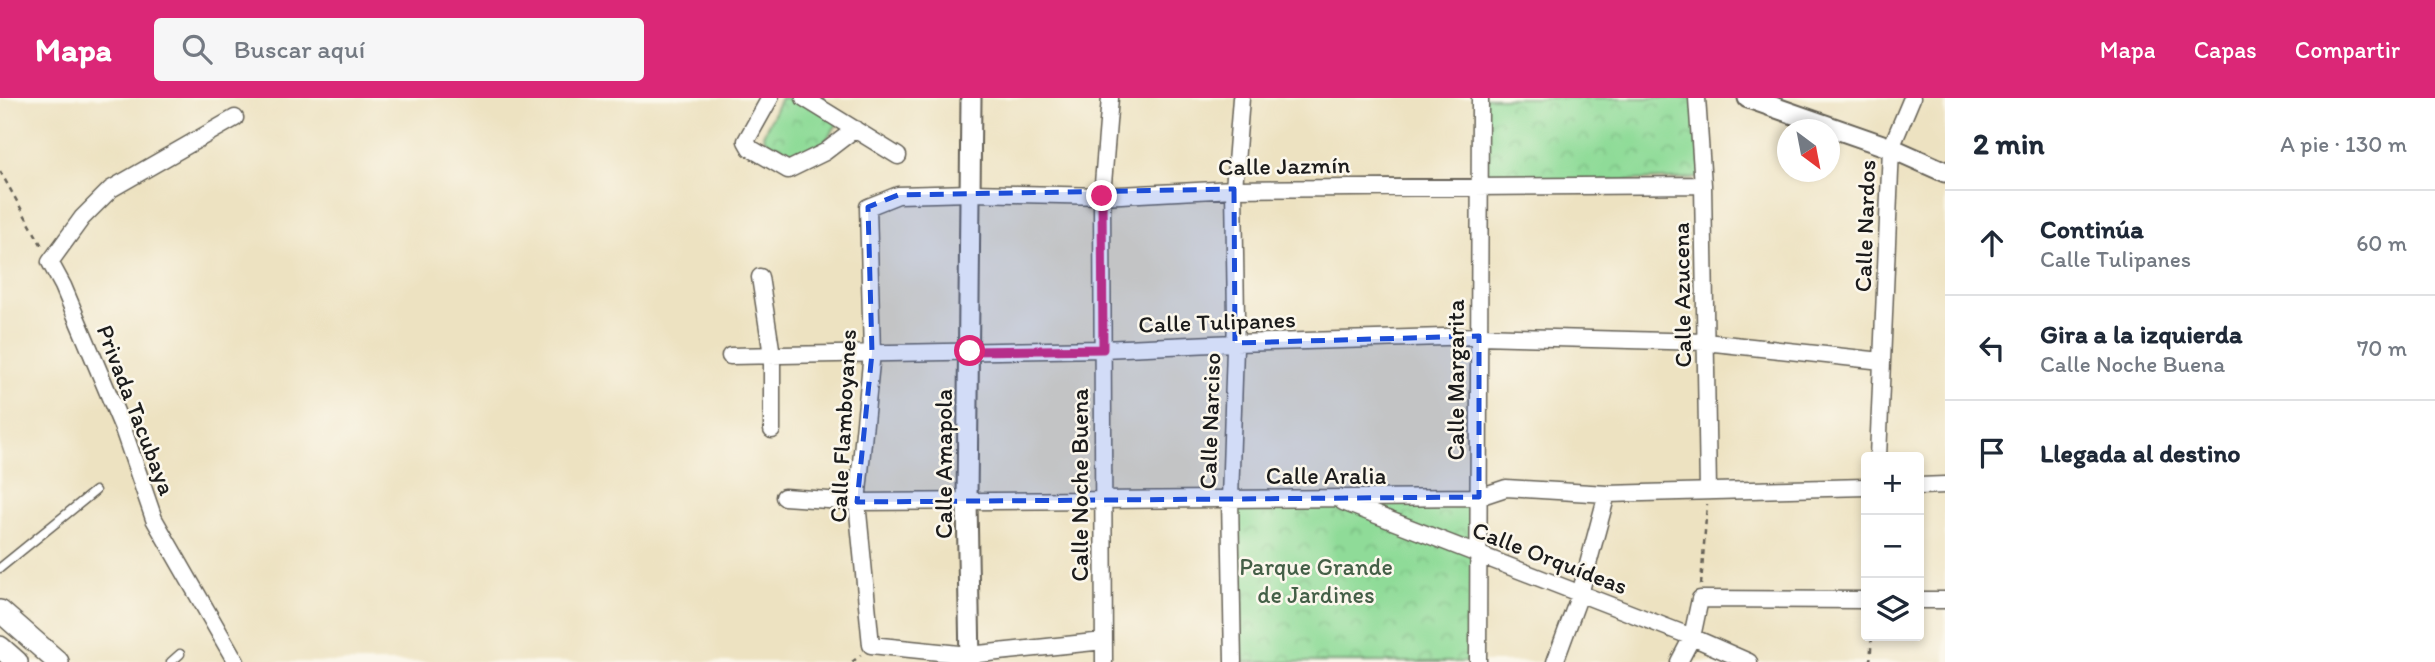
<!DOCTYPE html>
<html lang="es">
<meta charset="utf-8">
<style>
body{margin:0;font-family:Itim,sans-serif;background:#f6f6f7;color:#1f2937}
.controls{position:absolute;right:21px;bottom:21px;display:grid;overflow:hidden;border-radius:7px;box-shadow:0 4px 10px #0003}
.controls button{width:63px;height:63px;display:grid;place-items:center;padding:0;border:0;border-bottom:2px solid #e0e1e3;background:#fff;color:#1f2937;font:35px sans-serif}
.compass{position:absolute;left:1777px;top:21px;width:63px;height:63px;border-radius:50%;background:#fff;box-shadow:0 4px 10px #0003;rotate:148deg}
.stop{position:absolute;width:21px;height:21px;margin:-16px;border:5px solid #db2777;border-radius:50%;background:#fff}
.stop.end{background:#db2777;border-color:#fff;box-shadow:0 2px 7px #0008}
.list{margin:0;padding:0;list-style:none}
h2{display:flex;justify-content:space-between;align-items:center;height:91px;margin:0;padding:0 28px;font-size:30px}
h2 small{font-size:23px;font-weight:400;color:#747a83}
.list li{display:grid;grid-template-columns:46px 1fr auto;gap:21px;align-items:center;box-sizing:border-box;height:105px;padding:0 28px;border-top:2px solid #e0e1e3}
.list b{display:block;font-size:26px;white-space:nowrap}
.list p{margin:0;font-size:23px;white-space:nowrap;color:#747a83}
.list em{font-size:23px;font-style:normal;color:#747a83}
.icon{flex:none;width:38px;height:38px;fill:none;stroke:currentColor;stroke-width:2;stroke-linecap:round;stroke-linejoin:round}
.map{position:relative;flex:none;width:1945px;height:564px;overflow:hidden}
header{display:flex;align-items:center;gap:42px;box-sizing:border-box;height:98px;padding:0 35px;background:#db2777;color:#fff}
header strong{font-size:33px}
nav{display:flex;gap:38px;margin-inline-start:auto;font-size:24px}
.search{width:490px;height:63px;background:#f6f6f7;display:flex;align-items:center;gap:18px;box-sizing:border-box;padding:0 24px;border-radius:7px;color:#747a83;font-size:26px}
main{display:flex}
aside{flex:1;background:#fff}
.map>svg:first-child{display:block}
.park{fill:url(#park-crowns);stroke:#567c5a;stroke-width:2}
.lines{fill:none;stroke-linecap:round;stroke-linejoin:round}
.service-casing{stroke:#656156;stroke-width:11}
.minor-casing{stroke:#656156;stroke-width:19}
.tertiary-casing{stroke:#656156;stroke-width:23}
.secondary-casing{stroke:#656156;stroke-width:24}
.path{stroke:#656156;stroke-width:2.5;stroke-dasharray:5 5;stroke-linecap:butt}
.service{stroke:#fff;stroke-width:8}
.minor{stroke:#fff;stroke-width:16}
.tertiary{stroke:#fff;stroke-width:19}
.secondary{stroke:#fff;stroke-width:21}
.route{stroke:#db2777;stroke-width:9}
.marked{fill:#1d4ed8;fill-opacity:0.2;stroke:#1d4ed8;stroke-width:5;stroke-dasharray:14 9;stroke-linejoin:round}
.labels{text-anchor:middle;stroke-width:5;stroke-linejoin:round;paint-order:stroke}
.street-label{font-size:24px;fill:#1c1c1c;stroke:#fbf7ec}
.park-label{font-size:24px;fill:#445f47;stroke:#fbf7ec}
</style>
<header>
<strong>Mapa</strong>
<div class="search"><svg class="icon" aria-label="search" viewBox="0 0 24 24"><circle cx="10" cy="10" r="6"/><path d="M15 15l6 6"/></svg>Buscar aquí</div>
<nav><a>Mapa</a><a>Capas</a><a>Compartir</a></nav>
</header>
<main>
<div class="map">
<svg width="1945" height="564" viewBox="0 0 1945 564">
<defs>
<pattern id="park-crowns" width="20" height="18" patternUnits="userSpaceOnUse" patternTransform="scale(1.75)"><rect width="20" height="18" fill="#8fdb98"/><path d="M2 6a3 3 0 1 1 6 0M12 15a3 3 0 1 1 6 0" fill="none" stroke="#7bbb82"/></pattern>
</defs>
<rect width="100%" height="100%" fill="#fbf7ec"/>
<filter id="ink" filterUnits="userSpaceOnUse"><feTurbulence type="fractalNoise" baseFrequency=".0143" numOctaves="2"/><feDisplacementMap in="SourceGraphic" scale="14" xChannelSelector="R" yChannelSelector="G"/><feConvolveMatrix kernelMatrix="1 2 1 2 8 2 1 2 1" color-interpolation-filters="sRGB"/></filter>
<filter id="wash" filterUnits="userSpaceOnUse"><feTurbulence type="fractalNoise" baseFrequency=".00686" numOctaves="4" result="noise"/><feDisplacementMap in="SourceGraphic" scale="28" xChannelSelector="R" yChannelSelector="G"/><feGaussianBlur stdDeviation="1.57" result="paint"/><feColorMatrix in="noise" values="0 0 0 0 0 0 0 0 0 0 0 0 0 0 0 0 0 1.4 0 .05"/><feComposite in="paint" operator="in"/></filter>
<g filter="url(#wash)">
<rect width="100%" height="100%" fill="#ede2c1"/>
<path class="park" d="M 781,0 L 800,0 L 838,25 L 824,45 L 795,56 L 766,43 L 763,37 Z
M 1480,0 L 1695,0 L 1703,80 L 1480,87 Z
M 1479,399 L 1478,564 L 1238,564 L 1230,401 Z"/>
</g>
<g filter="url(#ink)">
<g class="lines">
<g class="service-casing">
<path id="service" d="M 0,470 L 95,393
M 171,564 L 180,556"/>
</g>
<g class="minor-casing">
<path id="minor" d="M 770,0 L 746,43 L 750,50 L 788,72 L 825,54 L 855,31
M 804,0 L 898,58
M 1697,0 L 1703,87 L 1708,393
M 235,20 L 111,91 L 82,120 L 50,164 L 63,188 L 122,328 L 154,421 L 236,564
M 760,179 L 772,257 L 772,332
M 730,258 L 1103,251 L 1235,245 L 1479,238 L 1705,244 L 1882,263
M 1878,359 L 1891,50 L 1912,0
M 1919,388 L 1945,387
M 784,399 L 857,404 L 1479,399 L 1506,390 L 1607,396 L 1866,389
M 1343,404 L 1692,539 L 1749,564
M 1919,502 L 1945,502
M 1104,543 L 969,557 L 871,547 L 857,404 L 872,255 L 868,109 L 898,97 L 971,95 L 1102,98 L 1234,91 L 1703,87
M 1104,564 L 1102,98 L 1110,0
M 1233,564 L 1230,401 L 1236,220 L 1234,91 L 1241,0
M 1478,564 L 1480,0
M 1555,564 L 1580,496 L 1607,396
M 1679,564 L 1692,539 L 1700,501 L 1866,502"/>
</g>
<g class="tertiary-casing">
<path id="tertiary" d="M 1748,0 L 1891,50 L 1945,74
M 970,564 L 967,403 L 971,0"/>
</g>
<g class="secondary-casing">
<path id="secondary" d="M 0,513 L 58,564
M 0,549 L 17,564"/>
</g>
<path class="path" d="M 0,73 L 42,148
M 1701,487 L 1707,406
M 852,564 L 861,557
M 1870,564 L 1872,538"/>
<use href="#service" class="service"/>
<use href="#minor" class="minor"/>
<use href="#tertiary" class="tertiary"/>
<use href="#secondary" class="secondary"/>
</g>
</g>
<g class="lines" filter="url(#ink)">
<path class="route" d="M 970,253 L 1103,251 L 1102,98"/>
</g>
<path class="marked" d="M 1234,91 L 1235,245 L 1479,238 L 1479,399 L 857,404 L 872,255 L 868,109 L 898,97 Z"/>
<g class="labels">
<g class="street-label">
<text transform="translate(1284 68) rotate(-1)" y="8">Calle Jazmín</text>
<text transform="translate(1865 128) rotate(-88)" y="8">Calle Nardos</text>
<text transform="translate(1682 197) rotate(-91)" y="8">Calle Azucena</text>
<text transform="translate(1217 224) rotate(-2)" y="8">Calle Tulipanes</text>
<text transform="translate(1456 282) rotate(-90)" y="8">Calle Margarita</text>
<text transform="translate(136 312) rotate(69)" y="8">Privada Tacubaya</text>
<text transform="translate(1210 323) rotate(-88)" y="8">Calle Narciso</text>
<text transform="translate(843 328) rotate(-87)" y="8">Calle Flamboyanes</text>
<text transform="translate(944 366) rotate(-90)" y="8">Calle Amapola</text>
<text x="1326" y="386">Calle Aralia</text>
<text transform="translate(1080 387) rotate(-90)" y="8">Calle Noche Buena</text>
<text transform="translate(1550 460) rotate(21)" y="8">Calle Orquídeas</text>
</g>
<g class="park-label">
<text x="1316" y="477">Parque Grande<tspan x="1316" dy="28">de Jardines</tspan></text>
</g>
</g>
</svg>
<div class="controls">
<button>+</button>
<button>−</button>
<button><svg class="icon" aria-label="layers" viewBox="0 0 24 24"><path d="M12 4l9 5-9 5-9-5zM3 14l9 5 9-5"/></svg></button>
</div>
<svg class="compass" viewBox="-18 -18 36 36"><path d="M0-13l5 13h-10z" fill="#e53935"/><path d="M0 13l5-13h-10z" fill="#747a83"/></svg>
<div class="stop" style="left:970px;top:253px"></div>
<div class="stop end" style="left:1102px;top:98px"></div>
</div>
<aside>
<h2>2 min<small>A pie · 130 m</small></h2>
<ul class="list">
<li><svg class="icon" aria-label="ahead" viewBox="0 0 24 24"><path d="M12 20V5M6 11l6-6 6 6"/></svg><div><b>Continúa</b><p>Calle Tulipanes</p></div><em>60 m</em></li>
<li><svg class="icon" aria-label="left" viewBox="0 0 24 24"><path d="M17 20v-9H6M10 6l-5 5 5 5"/></svg><div><b>Gira a la izquierda</b><p>Calle Noche Buena</p></div><em>70 m</em></li>
<li><svg class="icon" aria-label="arrive" viewBox="0 0 24 24"><path d="M6 21V4h12l-3 4 3 4H6"/></svg><div><b>Llegada al destino</b></div></li>
</ul>
</aside>
</main>
